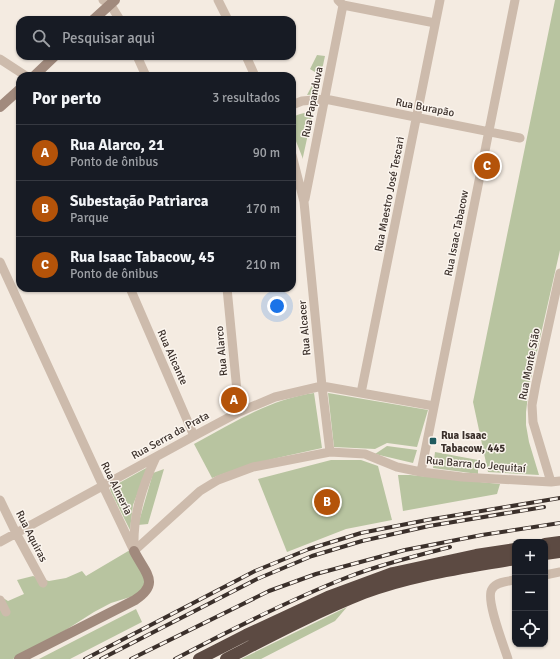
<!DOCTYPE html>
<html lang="pt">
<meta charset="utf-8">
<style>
body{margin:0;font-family:Signika,sans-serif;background:#20242c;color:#f1f3f6}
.controls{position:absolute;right:12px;bottom:12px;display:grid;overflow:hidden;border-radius:8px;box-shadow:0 1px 3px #0004}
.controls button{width:36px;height:36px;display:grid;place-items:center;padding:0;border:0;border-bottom:1px solid #363941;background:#171b24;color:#f1f3f6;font:20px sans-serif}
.you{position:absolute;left:277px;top:306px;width:14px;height:14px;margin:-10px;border:3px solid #fff;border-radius:50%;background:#1a73e8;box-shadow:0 0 0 6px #1a73e833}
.badge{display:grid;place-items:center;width:26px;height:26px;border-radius:50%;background:#b45309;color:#fff;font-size:13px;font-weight:700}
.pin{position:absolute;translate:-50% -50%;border:2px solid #fff;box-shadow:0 1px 4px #0006}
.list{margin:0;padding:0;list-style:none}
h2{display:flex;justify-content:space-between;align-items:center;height:52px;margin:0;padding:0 16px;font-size:17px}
h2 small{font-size:13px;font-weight:400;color:#9ea1a6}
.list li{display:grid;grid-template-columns:26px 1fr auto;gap:12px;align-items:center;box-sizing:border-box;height:56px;padding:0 16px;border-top:1px solid #363941}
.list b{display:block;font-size:15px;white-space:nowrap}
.list p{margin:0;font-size:13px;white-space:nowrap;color:#9ea1a6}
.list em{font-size:13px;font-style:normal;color:#9ea1a6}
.icon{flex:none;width:22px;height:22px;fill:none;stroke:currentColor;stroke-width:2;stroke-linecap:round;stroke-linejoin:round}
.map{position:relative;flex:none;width:560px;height:659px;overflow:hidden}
.search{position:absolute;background:#171b24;box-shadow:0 1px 3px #0004;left:16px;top:16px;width:280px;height:44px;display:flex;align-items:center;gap:10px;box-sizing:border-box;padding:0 14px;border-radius:12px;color:#9ea1a6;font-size:15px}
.panel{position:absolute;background:#171b24;box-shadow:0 1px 3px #0004;left:16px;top:72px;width:280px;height:220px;border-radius:12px}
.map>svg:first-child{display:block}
.green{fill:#b8c4a0}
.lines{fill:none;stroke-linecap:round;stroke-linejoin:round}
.street{stroke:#cdbbac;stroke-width:9}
.secondary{stroke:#a18a7d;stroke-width:10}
.highway{stroke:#5c4a42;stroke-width:12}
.rail-casing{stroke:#3b302b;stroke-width:4}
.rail{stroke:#fbf5ee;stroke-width:2.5;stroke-dasharray:8;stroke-linecap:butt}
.poi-dot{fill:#1f5a5e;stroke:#fbf5ee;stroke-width:1.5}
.labels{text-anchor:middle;stroke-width:3;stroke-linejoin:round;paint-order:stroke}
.street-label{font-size:11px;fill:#3b302b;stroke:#fbf5ee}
.poi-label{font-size:11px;font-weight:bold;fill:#3b302b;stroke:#fbf5ee;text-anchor:start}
</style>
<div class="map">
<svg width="560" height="659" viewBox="0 0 560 659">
<rect width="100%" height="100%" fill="#f4ebe1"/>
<path class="green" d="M 555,0 L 560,0 L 560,250 L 529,387 L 526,412 L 526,425 L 529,442 L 539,475 L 488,472 L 473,402 Z
M 317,55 L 325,56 L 317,93 L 316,94 L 307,95 L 318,74 L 310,69 Z
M 313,111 L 303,157 L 303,159 L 292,131 L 292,117 L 300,114 Z
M 314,393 L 322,448 C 285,456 247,464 212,478 L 194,444 C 233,423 270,399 314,393 Z
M 328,393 L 428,410 L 417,447 L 387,443 L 375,449 L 334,447 Z
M 387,446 L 417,450 L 413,463 L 375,454 Z
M 435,452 L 478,460 L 478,474 L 433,468 Z
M 331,460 L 361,460 L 378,466 L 392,520 L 346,529 L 287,552 L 258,479 Z
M 148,467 L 133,505 L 130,530 L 111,492 L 110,488 Z
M 164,469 L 148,524 L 138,525 L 153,473 Z
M 398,475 L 410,475 L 500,484 L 497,494 L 403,511 Z
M 130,550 L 148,581 L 140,594 L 111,603 L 94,612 L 61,633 L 13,659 L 0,659 L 0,596 L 8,601 L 24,594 L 17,580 L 33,576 L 49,581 L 66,578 L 82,571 L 86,576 Z
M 347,607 L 335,621 L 261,659 L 241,659 Z
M 136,609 L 142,622 L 70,659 L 39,659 Z"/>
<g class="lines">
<path class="street" d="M 103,0 L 110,4 L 120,20
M 218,0 L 228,20
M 338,0 L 343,5 L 435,23
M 137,56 L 146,76
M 246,56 L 255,76
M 0,59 L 26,76
M 292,105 L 302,101 L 325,99 L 520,138
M 292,155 L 304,202 L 322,386 L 330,452
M 305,199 L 343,5
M 0,262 L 103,486 L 134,551
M 130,288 L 194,436
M 227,288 L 239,412
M 361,393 L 440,0
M 421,472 L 515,0
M 551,482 L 533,422 L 532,405 L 536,383 L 560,273
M 0,500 L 16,533 L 43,583
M 0,542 L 194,436 L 239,412 L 275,397 L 322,386 L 434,406
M 134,548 C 133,514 142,487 156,457
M 134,551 L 200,491 L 218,480 L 253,467 L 330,452 L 365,454 L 397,467 L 421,472 L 462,477 L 551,482 L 560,481
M 545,575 L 560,572
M 0,600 L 6,612
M 508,659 C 504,646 485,599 492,589 C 496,582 508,581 515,580"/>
<path class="secondary" d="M 93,20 L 115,0
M 34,76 L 55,56
M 0,107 L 20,89
M 19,659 L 135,600 C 161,583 145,573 134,551"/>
<path class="highway" d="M 545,544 L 560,542
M 545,554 L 560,552
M 199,659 L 246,635 L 328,597 L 393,573 L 476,555 L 515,549
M 226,659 C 271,636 316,612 364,593 C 412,575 464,568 515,559"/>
<g class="rail-casing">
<path id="rail" d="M 85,659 L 255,571 L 309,549 L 361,533 L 427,520 L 560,498
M 101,659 L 257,579 L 312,556 L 362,541 L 429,526 L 544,507
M 131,659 L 269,591 L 316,574 L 405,550 L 482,535 L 560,523
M 175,659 C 232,629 289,600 348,577 C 381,564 416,556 450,547"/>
</g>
<use href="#rail" class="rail"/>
</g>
<rect class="poi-dot" x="429" y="437" width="8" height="8" rx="2"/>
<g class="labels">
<g class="street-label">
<text transform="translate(312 102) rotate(-79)" y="4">Rua Papanduva</text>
<text transform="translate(425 107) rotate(11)" y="4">Rua Burapão</text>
<text transform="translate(389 194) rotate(-79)" y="4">Rua Maestro José Tescari</text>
<text transform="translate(456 233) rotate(-79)" y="4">Rua Isaac Tabacow</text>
<text transform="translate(304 328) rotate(-95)" y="4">Rua Alcacer</text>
<text transform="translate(221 351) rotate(-95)" y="4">Rua Alarco</text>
<text transform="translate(173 357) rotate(66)" y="4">Rua Alicante</text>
<text transform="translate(529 364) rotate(-79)" y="4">Rua Monte Sião</text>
<text transform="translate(170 435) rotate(-29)" y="4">Rua Serra da Prata</text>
<text transform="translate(476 464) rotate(5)" y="4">Rua Barra do Jequitaí</text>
<text transform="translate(117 488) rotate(64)" y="4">Rua Almeria</text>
<text transform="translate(32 536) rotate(63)" y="4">Rua Aquiras</text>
</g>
<g class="poi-label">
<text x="441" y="439">Rua Isaac<tspan x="441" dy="13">Tabacow, 445</tspan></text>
</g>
</g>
</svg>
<div class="controls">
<button>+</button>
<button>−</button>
<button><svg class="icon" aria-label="locate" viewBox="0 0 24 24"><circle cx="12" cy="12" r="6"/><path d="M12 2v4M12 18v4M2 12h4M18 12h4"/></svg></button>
</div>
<div class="you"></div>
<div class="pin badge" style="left:234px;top:400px">A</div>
<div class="pin badge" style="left:327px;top:502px">B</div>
<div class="pin badge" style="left:487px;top:166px">C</div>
<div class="search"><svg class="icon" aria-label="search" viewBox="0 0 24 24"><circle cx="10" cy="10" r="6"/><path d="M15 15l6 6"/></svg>Pesquisar aqui</div>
<section class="panel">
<h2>Por perto<small>3 resultados</small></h2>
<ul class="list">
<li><span class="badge">A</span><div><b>Rua Alarco, 21</b><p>Ponto de ônibus</p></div><em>90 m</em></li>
<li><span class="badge">B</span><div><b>Subestação Patriarca</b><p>Parque</p></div><em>170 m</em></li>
<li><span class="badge">C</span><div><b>Rua Isaac Tabacow, 45</b><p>Ponto de ônibus</p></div><em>210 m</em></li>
</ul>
</section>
</div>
